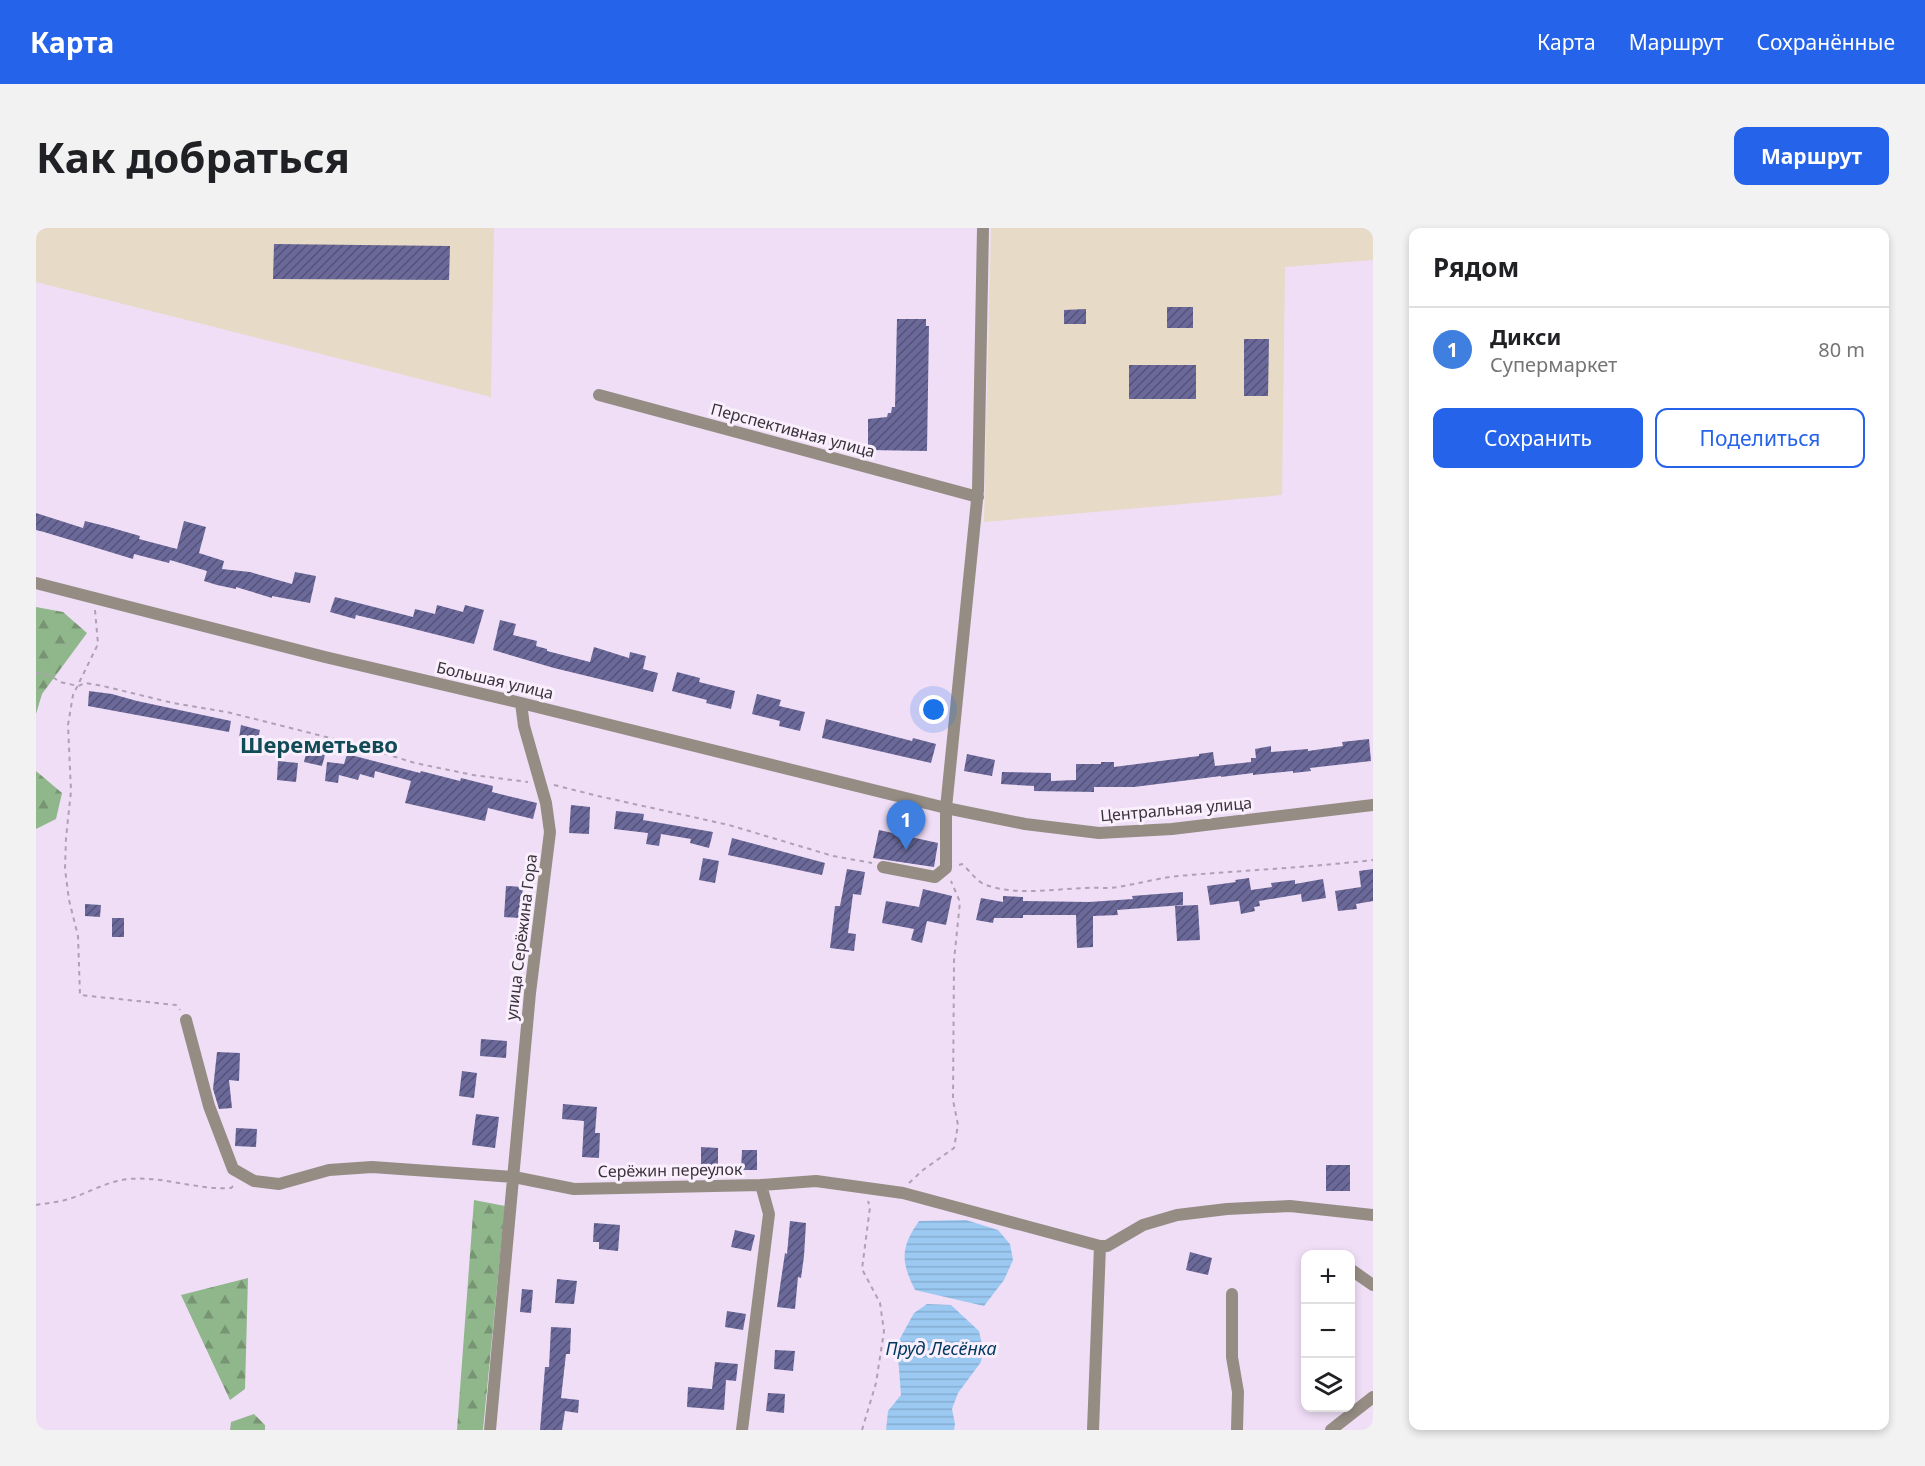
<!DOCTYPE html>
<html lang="ru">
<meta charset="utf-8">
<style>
body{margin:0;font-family:"Noto Sans",sans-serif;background:#f2f2f2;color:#202124}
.controls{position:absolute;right:18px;bottom:18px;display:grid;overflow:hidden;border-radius:12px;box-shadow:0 3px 9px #0003}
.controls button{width:54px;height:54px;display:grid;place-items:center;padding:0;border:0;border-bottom:2px solid #e0e0e0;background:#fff;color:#202124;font:30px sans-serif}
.you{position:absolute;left:898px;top:482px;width:21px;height:21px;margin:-15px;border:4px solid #fff;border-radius:50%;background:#1a73e8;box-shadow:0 0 0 9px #1a73e833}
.badge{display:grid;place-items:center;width:39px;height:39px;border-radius:50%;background:#2563eb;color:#fff;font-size:20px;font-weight:700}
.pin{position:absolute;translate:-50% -50px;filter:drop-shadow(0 2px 3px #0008)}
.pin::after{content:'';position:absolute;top:32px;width:21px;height:18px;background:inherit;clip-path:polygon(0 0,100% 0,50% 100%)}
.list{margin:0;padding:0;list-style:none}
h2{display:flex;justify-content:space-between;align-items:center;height:78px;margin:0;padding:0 24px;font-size:26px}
h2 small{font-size:20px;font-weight:400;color:#757577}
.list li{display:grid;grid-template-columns:39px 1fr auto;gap:18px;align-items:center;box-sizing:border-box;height:84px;padding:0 24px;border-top:2px solid #e0e0e0}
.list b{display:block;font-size:22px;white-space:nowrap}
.list p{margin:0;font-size:20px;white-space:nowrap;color:#757577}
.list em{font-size:20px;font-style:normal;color:#757577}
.actions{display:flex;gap:12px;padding:18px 24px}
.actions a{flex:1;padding:14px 0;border:2px solid #2563eb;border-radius:12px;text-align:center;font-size:21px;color:#2563eb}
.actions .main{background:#2563eb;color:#fff}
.icon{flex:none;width:33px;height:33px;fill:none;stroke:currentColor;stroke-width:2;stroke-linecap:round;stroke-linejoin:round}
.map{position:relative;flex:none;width:1337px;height:1202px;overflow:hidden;border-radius:12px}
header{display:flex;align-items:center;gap:36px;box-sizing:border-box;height:84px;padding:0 30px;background:#2563eb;color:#fff}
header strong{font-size:28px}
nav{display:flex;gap:33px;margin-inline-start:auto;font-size:21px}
.intro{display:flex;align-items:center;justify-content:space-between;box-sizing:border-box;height:144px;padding:0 36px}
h1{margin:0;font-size:42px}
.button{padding:15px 27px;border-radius:12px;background:#2563eb;color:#fff;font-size:21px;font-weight:700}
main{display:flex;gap:36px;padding:0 36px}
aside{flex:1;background:#fff;border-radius:12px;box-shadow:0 3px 9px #0003}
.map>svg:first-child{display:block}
.commercial{fill:#e7dac6}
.forest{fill:url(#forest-firs)}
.water{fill:url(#water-rules)}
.building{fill:url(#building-hatch)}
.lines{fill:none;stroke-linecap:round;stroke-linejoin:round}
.path{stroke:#afa0b4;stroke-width:2;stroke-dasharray:4.5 4.5;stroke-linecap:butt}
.minor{stroke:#958d84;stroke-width:12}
.labels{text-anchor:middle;stroke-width:6;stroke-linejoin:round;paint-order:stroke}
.street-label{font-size:16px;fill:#39323b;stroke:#f9effd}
.water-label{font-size:18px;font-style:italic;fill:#01385e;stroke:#f9effd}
.district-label{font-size:22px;font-weight:bold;fill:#114c56;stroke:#f9effd}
</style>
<header>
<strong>Карта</strong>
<nav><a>Карта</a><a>Маршрут</a><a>Сохранённые</a></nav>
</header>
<div class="intro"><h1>Как добраться</h1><a class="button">Маршрут</a></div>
<main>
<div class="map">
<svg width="1337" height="1202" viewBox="0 0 1337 1202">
<defs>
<pattern id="forest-firs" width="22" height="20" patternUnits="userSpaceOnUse" patternTransform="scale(1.5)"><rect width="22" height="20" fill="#90b68b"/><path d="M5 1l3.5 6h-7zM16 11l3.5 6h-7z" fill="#779573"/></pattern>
<pattern id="water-rules" width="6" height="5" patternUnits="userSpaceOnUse" patternTransform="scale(1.5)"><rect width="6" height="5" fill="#9bc9f2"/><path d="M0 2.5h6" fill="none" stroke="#86add0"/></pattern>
<pattern id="building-hatch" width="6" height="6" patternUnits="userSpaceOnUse" patternTransform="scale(1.5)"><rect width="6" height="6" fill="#6b6999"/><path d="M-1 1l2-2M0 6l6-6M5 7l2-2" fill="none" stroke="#545277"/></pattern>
</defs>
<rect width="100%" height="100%" fill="#f0def7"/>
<path class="commercial" d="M 0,0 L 458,0 L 455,169 L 0,54 Z
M 955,0 L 1337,0 L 1337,32 L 1249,39 L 1246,267 L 948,294 Z"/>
<path class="forest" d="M 0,379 L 27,384 L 51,405 L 6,466 L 0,486 Z
M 0,543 L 26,565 L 20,591 L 0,601 Z
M 438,972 L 469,978 L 447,1202 L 421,1202 Z
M 212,1050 L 209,1161 L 194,1172 L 145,1067 Z
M 218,1186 L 229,1197 L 229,1202 L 194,1202 L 195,1194 Z"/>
<path class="water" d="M 930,992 L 962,1002 L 974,1016 L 977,1032 L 968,1052 L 948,1078 L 879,1062 C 865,1034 864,1020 883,993 Z
M 891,1076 L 915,1077 L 943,1103 L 947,1121 L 945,1134 L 922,1165 L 916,1181 L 919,1196 L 918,1202 L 850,1202 L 852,1183 L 865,1167 L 861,1116 L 878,1085 Z"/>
<path class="building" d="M 238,16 L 414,18 L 413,52 L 237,51 Z
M 1131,79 L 1157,79 L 1157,100 L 1131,100 Z
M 1050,81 L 1050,96 L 1028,96 L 1028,82 Z
M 861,91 L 890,91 L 890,98 L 893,98 L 891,223 L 832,222 L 832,191 L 851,189 L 852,185 L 855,185 L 856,179 L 859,179 Z
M 1208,111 L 1233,111 L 1232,168 L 1208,168 Z
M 1093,137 L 1160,137 L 1160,171 L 1093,171 Z
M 0,285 L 47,300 L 49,293 L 73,299 L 104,308 L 103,311 L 141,321 L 148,293 L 170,299 L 163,325 L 188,333 L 186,341 L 214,344 L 256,356 L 259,344 L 280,348 L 274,375 L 236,368 L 236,370 L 200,359 L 200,361 L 181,357 L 168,353 L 171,343 L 134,332 L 133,335 L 98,326 L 97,331 L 8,304 L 0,302 Z
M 299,369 L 377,389 L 379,381 L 399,386 L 401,377 L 427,384 L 429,377 L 448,382 L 438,416 L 362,397 L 320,387 L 319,391 L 294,384 Z
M 464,392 L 480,396 L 477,407 L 501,413 L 500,418 L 511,421 L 511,423 L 554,434 L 558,419 L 593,430 L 594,424 L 610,428 L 607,441 L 622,445 L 617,464 L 518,440 L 457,422 Z
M 641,444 L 664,450 L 663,454 L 699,463 L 695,481 L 670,475 L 671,472 L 636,463 Z
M 53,463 L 76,466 L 101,473 L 195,493 L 193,504 L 52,478 Z
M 721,466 L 745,472 L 743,478 L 769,484 L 764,503 L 743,498 L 744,493 L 716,486 Z
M 790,491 L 876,513 L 877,510 L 900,516 L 895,535 L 786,510 Z
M 205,497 L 224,502 L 221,514 L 203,510 Z
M 1333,511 L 1335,533 L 1274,540 L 1275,543 L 1257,545 L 1257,543 L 1217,547 L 1217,545 L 1185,549 L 1185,548 L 1098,559 L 1058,559 L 1058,564 L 998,563 L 998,558 L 965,556 L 966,544 L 1015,545 L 1015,553 L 1040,552 L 1040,536 L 1065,536 L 1065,534 L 1078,534 L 1078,539 L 1163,528 L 1163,526 L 1177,524 L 1179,538 L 1215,534 L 1215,530 L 1220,530 L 1219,521 L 1235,518 L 1235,524 L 1272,521 L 1272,523 L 1307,518 L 1306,514 Z
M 272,518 L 290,523 L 286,538 L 268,534 Z
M 311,526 L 384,545 L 385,543 L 424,553 L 425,550 L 457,558 L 456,564 L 501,575 L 497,591 L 452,580 L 449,593 L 369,575 L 375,553 L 339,543 L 338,550 L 324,546 L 322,552 L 303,547 L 302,555 L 289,553 L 291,534 L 308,536 Z
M 931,526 L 959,532 L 956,548 L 928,543 Z
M 242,533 L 262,535 L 260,554 L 241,552 Z
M 535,577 L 554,579 L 553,606 L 533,605 Z
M 580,583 L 608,586 L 607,592 L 677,604 L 673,620 L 654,615 L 655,611 L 625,606 L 623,618 L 610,616 L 612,605 L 578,601 Z
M 843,602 L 902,615 L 898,639 L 837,630 Z
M 696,610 L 789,635 L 786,647 L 692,627 Z
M 667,630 L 683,633 L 679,655 L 663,652 Z
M 811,641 L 829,644 L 825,667 L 817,666 L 812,705 L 820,706 L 818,723 L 794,720 L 799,678 L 804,678 Z
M 1337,641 L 1337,673 L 1320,676 L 1321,681 L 1302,683 L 1299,663 L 1325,659 L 1323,643 Z
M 1213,650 L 1215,662 L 1236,659 L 1235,655 L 1259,652 L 1259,656 L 1287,651 L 1290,670 L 1266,674 L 1265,666 L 1223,673 L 1224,678 L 1218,679 L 1219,683 L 1205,686 L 1203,673 L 1174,677 L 1171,658 L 1200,654 L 1199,652 Z
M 470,658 L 487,659 L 484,690 L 468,689 Z
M 887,661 L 916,668 L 910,697 L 891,693 L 886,715 L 875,712 L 878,701 L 846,695 L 850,673 L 883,679 Z
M 1147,664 L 1147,677 L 1081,682 L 1082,687 L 1057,688 L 1057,719 L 1041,720 L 1040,687 L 987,687 L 987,690 L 958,690 L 957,695 L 940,692 L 945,670 L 967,674 L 967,668 L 987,669 L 987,673 L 1053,674 L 1097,671 L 1096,668 Z
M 49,676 L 65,677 L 64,689 L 49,688 Z
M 1162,677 L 1164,712 L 1141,713 L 1139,678 Z
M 76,690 L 88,690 L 88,709 L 76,709 Z
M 445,811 L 471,813 L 470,830 L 444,828 Z
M 181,824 L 204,825 L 203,853 L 193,852 L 196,880 L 183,881 L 177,861 Z
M 426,843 L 441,845 L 438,870 L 423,868 Z
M 527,876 L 561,879 L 559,905 L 564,905 L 563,930 L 546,929 L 548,893 L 526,891 Z
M 440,886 L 463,889 L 459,920 L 436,917 Z
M 200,900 L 221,901 L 220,919 L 199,918 Z
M 665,919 L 682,920 L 682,940 L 665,940 Z
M 706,922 L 721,922 L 721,942 L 705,942 Z
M 1290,937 L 1314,937 L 1314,963 L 1290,963 Z
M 754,993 L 770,995 L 768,1028 L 765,1050 L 762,1049 L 759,1081 L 741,1079 L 749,1025 L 751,1026 Z
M 558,995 L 584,997 L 582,1023 L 563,1021 L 563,1014 L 557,1014 Z
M 699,1002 L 719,1007 L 715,1023 L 695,1019 Z
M 1154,1024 L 1176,1030 L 1172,1047 L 1150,1042 Z
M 521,1051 L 541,1053 L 538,1076 L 519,1075 Z
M 486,1061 L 497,1062 L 495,1085 L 484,1084 Z
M 691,1083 L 710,1086 L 707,1102 L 689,1099 Z
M 515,1099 L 535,1100 L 534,1126 L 530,1126 L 525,1170 L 543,1172 L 542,1185 L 529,1183 L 526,1202 L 504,1202 L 509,1139 L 513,1139 Z
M 739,1122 L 759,1123 L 757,1143 L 738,1141 Z
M 679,1134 L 702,1136 L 700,1153 L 690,1152 L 688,1182 L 651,1179 L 652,1159 L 676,1161 Z
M 732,1165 L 749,1166 L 748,1185 L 730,1183 Z"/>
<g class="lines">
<path class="path" d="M 59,382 L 62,416 L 37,467 L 32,497 L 35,563 L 30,610 L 29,641 L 33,672 L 42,708 L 44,767 L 140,777 L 144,782
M 0,445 L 15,448 L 24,454 L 42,458 L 49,455 L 67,458 L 137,475 L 191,484 L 314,515 L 379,535 L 437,547 L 492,554
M 518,557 L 562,568 L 693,597 L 797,628 L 836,635
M 923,637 L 926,636 C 933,642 941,654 950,657 C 982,668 1017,661 1050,660 C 1061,659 1071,661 1082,659 C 1106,655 1130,648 1154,647 C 1215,642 1276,639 1337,632
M 873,955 L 887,942 L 918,920 L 922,897 L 917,872 L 918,732 L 924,674 L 915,653
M 0,977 C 12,975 25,974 36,970 C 56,963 72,953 93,951 C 128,948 160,962 195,960 L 199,956
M 826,1202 L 840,1155 L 848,1103 L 844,1075 L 826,1041 L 834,979 L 832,973"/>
<path class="minor" d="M 563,167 L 942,269
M 0,355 L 289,429 L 485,475 L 910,580 L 989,596 L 1063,605 L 1136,601 L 1337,577
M 847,639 L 899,649 L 910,640 L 910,580 L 942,262 L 947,0
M 150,792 L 173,878 L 197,941 L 218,953 L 243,956 L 293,942 L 336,939 L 478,949 L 538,961 L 725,957 L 733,986 L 706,1202
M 725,957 L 780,953 L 867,965 L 1064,1018 L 1071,1018 L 1107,997 L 1141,987 L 1191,981 L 1254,978 L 1337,987
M 1314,1041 L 1337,1057
M 1196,1066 L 1196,1129 L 1202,1164 L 1201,1202
M 454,1202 L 494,765 L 514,604 L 510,575 L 488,498 L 485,475
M 1057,1202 L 1064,1018
M 1295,1202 L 1337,1169"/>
</g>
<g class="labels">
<g class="street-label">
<text transform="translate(757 202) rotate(15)" y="6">Перспективная улица</text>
<text transform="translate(459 452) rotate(13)" y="6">Большая улица</text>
<text transform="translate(1140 581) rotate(-5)" y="6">Центральная улица</text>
<text transform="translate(485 709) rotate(-83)" y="6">улица Серёжина Гора</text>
<text transform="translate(634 942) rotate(-1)" y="6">Серёжин переулок</text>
</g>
<g class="water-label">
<text x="905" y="1127">Пруд Лесёнка</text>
</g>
<g class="district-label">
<text x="283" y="525">Шереметьево</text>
</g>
</g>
</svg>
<div class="controls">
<button>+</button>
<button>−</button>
<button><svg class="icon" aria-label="layers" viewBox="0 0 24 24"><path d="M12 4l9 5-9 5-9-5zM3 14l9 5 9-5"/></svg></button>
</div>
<div class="you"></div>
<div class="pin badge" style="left:870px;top:622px;background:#3f7fe0">1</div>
</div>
<aside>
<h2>Рядом<small></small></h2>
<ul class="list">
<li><span class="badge" style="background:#3f7fe0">1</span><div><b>Дикси</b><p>Супермаркет</p></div><em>80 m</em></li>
</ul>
<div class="actions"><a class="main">Сохранить</a><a>Поделиться</a></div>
</aside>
</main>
